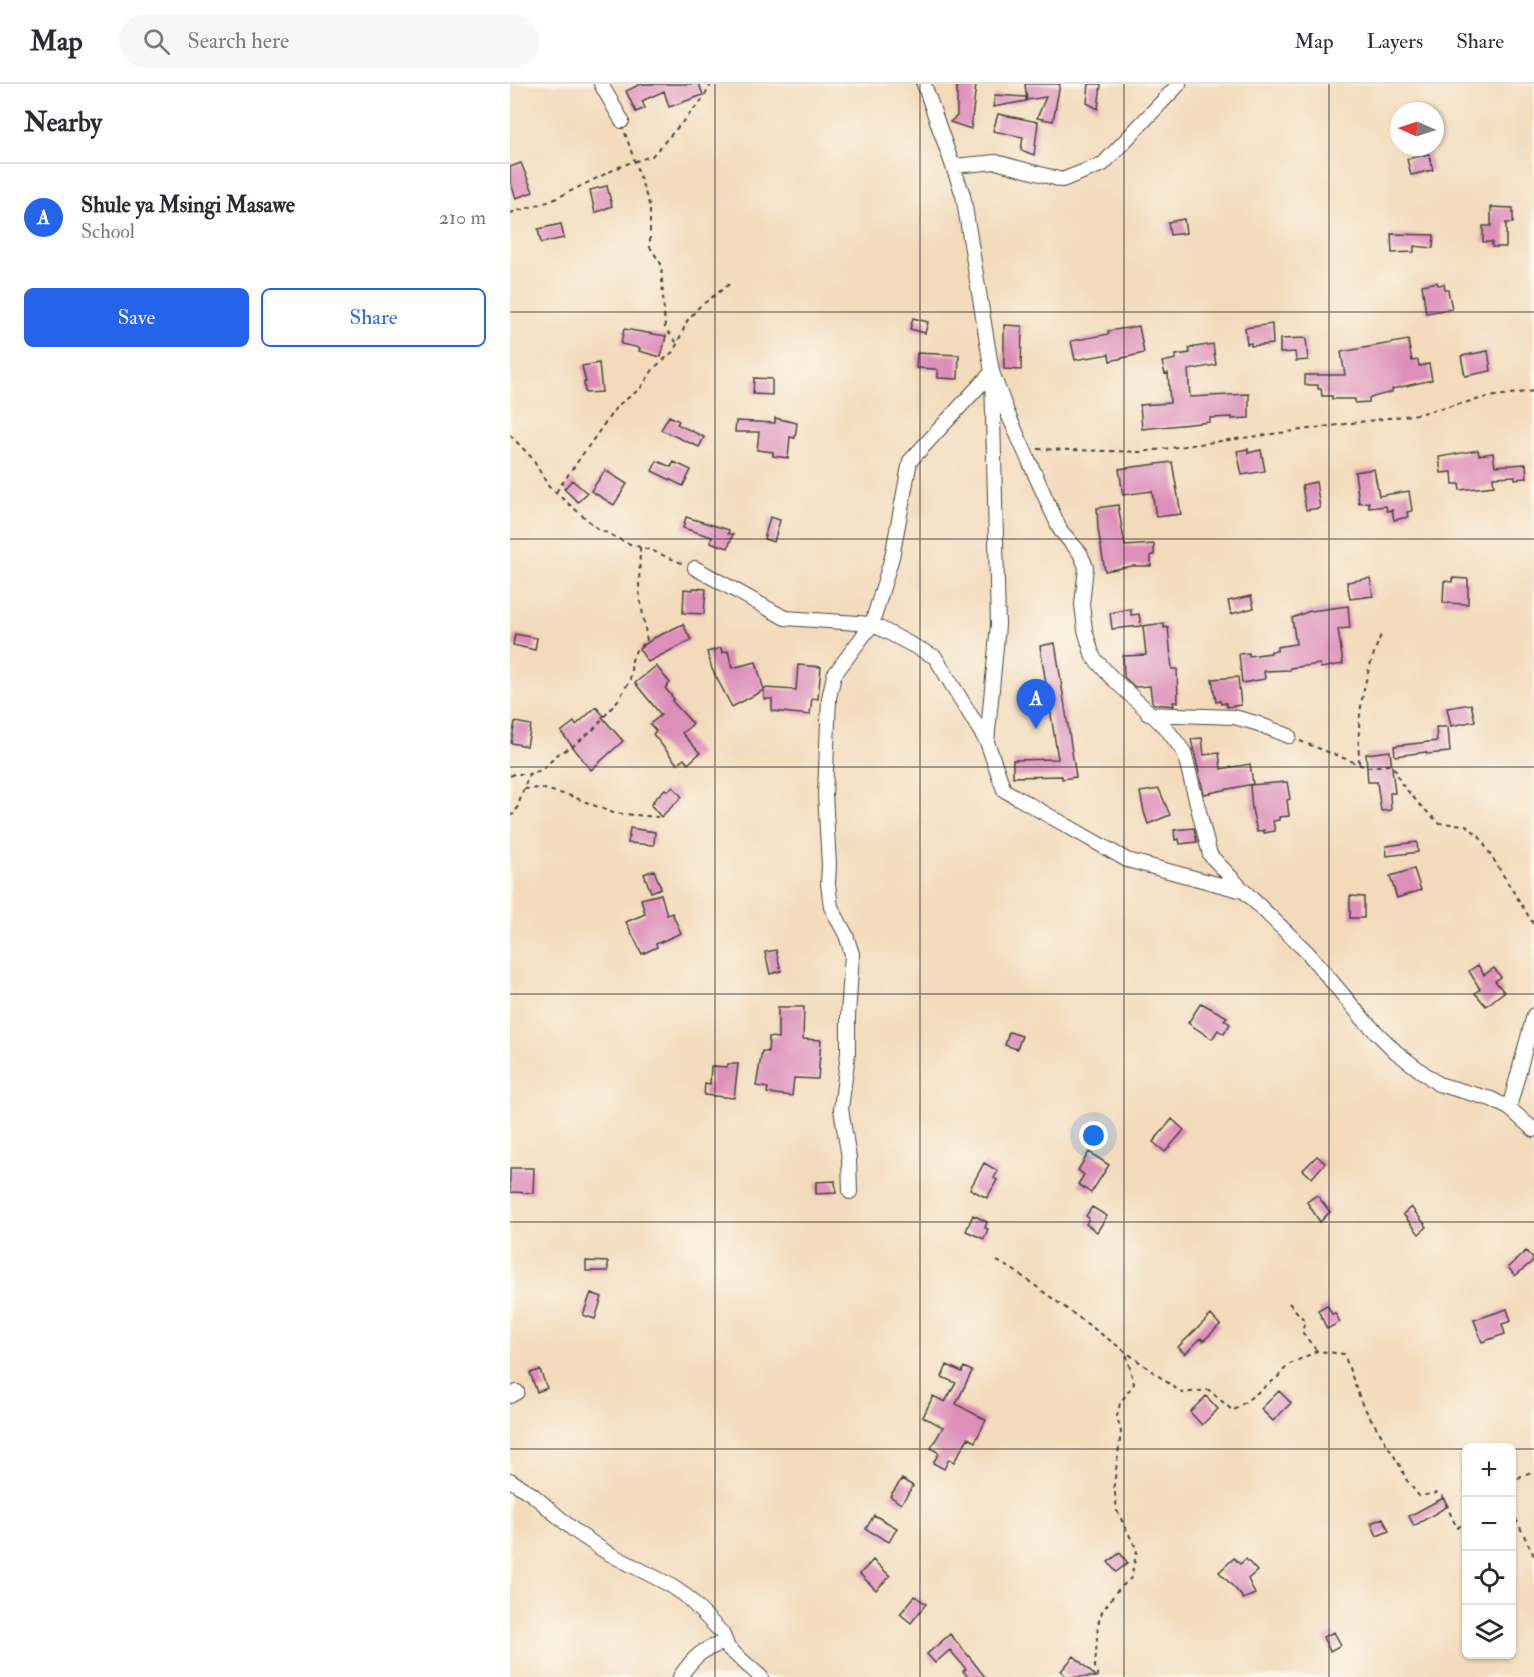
<!DOCTYPE html>
<meta charset="utf-8">
<style>
body{margin:0;font-family:"IM FELL Double Pica",serif;background:#f7f7f7;color:#2b2b33}
.controls{position:absolute;right:18px;bottom:18px;display:grid;overflow:hidden;border-radius:9px;box-shadow:0 2px 4px #0004}
.controls button{width:54px;height:54px;display:grid;place-items:center;padding:0;border:0;border-bottom:2px solid #e1e1e2;background:#fff;color:#2b2b33;font:30px sans-serif}
.compass{position:absolute;left:880px;top:18px;width:54px;height:54px;border-radius:50%;background:#fff;box-shadow:0 2px 4px #0004;rotate:273deg}
.you{position:absolute;left:584px;top:1052px;width:21px;height:21px;margin:-15px;border:4px solid #fff;border-radius:50%;background:#1a73e8;box-shadow:0 0 0 9px #1a73e833}
.badge{display:grid;place-items:center;width:39px;height:39px;border-radius:50%;background:#2563eb;color:#fff;font-size:20px;font-weight:700}
.pin{position:absolute;translate:-50% -50px;filter:drop-shadow(0 2px 3px #0008)}
.pin::after{content:'';position:absolute;top:32px;width:21px;height:18px;background:inherit;clip-path:polygon(0 0,100% 0,50% 100%)}
.list{margin:0;padding:0;list-style:none}
h2{display:flex;justify-content:space-between;align-items:center;height:78px;margin:0;padding:0 24px;font-size:26px}
h2 small{font-size:20px;font-weight:400;color:#7c7c81}
.list li{display:grid;grid-template-columns:39px 1fr auto;gap:18px;align-items:center;box-sizing:border-box;height:108px;padding:0 24px;border-top:2px solid #e1e1e2}
.list b{display:block;font-size:22px;white-space:nowrap}
.list p{margin:0;font-size:20px;white-space:nowrap;color:#7c7c81}
.list em{font-size:20px;font-style:normal;color:#7c7c81}
.actions{display:flex;gap:12px;padding:18px 24px}
.actions a{flex:1;padding:14px 0;border:2px solid #2563eb;border-radius:9px;text-align:center;font-size:21px;color:#2563eb}
.actions .main{background:#2563eb;color:#fff}
.icon{flex:none;width:33px;height:33px;fill:none;stroke:currentColor;stroke-width:2;stroke-linecap:round;stroke-linejoin:round}
.map{position:relative;flex:none;width:1024px;height:1593px;overflow:hidden}
header{display:flex;align-items:center;gap:36px;box-sizing:border-box;height:84px;padding:0 30px;background:#fff;border-bottom:2px solid #e1e1e2}
header strong{font-size:28px}
nav{display:flex;gap:33px;margin-inline-start:auto;font-size:21px}
.search{width:420px;height:54px;background:#f7f7f7;display:flex;align-items:center;gap:15px;box-sizing:border-box;padding:0 21px;border-radius:33px;color:#7c7c81;font-size:22px}
main{display:flex}
aside{flex:1;background:#fff}
.map>svg:first-child{display:block}
.building{fill:#dd8fb9}
.lines{fill:none;stroke-linecap:round;stroke-linejoin:round}
.minor-casing{stroke:#494540;stroke-width:16}
.path{stroke:#494540;stroke-width:2;stroke-dasharray:4.5 4.5;stroke-linecap:butt}
.minor{stroke:#fff;stroke-width:14}
.grid{fill:none;stroke:#2b2b2b;stroke-width:1.5;stroke-opacity:0.55}
</style>
<header>
<strong>Map</strong>
<div class="search"><svg class="icon" aria-label="search" viewBox="0 0 24 24"><circle cx="10" cy="10" r="6"/><path d="M15 15l6 6"/></svg>Search here</div>
<nav><a>Map</a><a>Layers</a><a>Share</a></nav>
</header>
<main>
<aside>
<h2>Nearby<small></small></h2>
<ul class="list">
<li><span class="badge">A</span><div><b>Shule ya Msingi Masawe</b><p>School</p></div><em>210 m</em></li>
</ul>
<div class="actions"><a class="main">Save</a><a>Share</a></div>
</aside>
<div class="map">
<svg width="1024" height="1593" viewBox="0 0 1024 1593">
<rect width="100%" height="100%" fill="#fbf7ec"/>
<filter id="ink" filterUnits="userSpaceOnUse"><feTurbulence type="fractalNoise" baseFrequency=".0167" numOctaves="2"/><feDisplacementMap in="SourceGraphic" scale="12" xChannelSelector="R" yChannelSelector="G"/><feConvolveMatrix kernelMatrix="1 2 1 2 8 2 1 2 1" color-interpolation-filters="sRGB"/></filter>
<filter id="wash" filterUnits="userSpaceOnUse"><feTurbulence type="fractalNoise" baseFrequency=".008" numOctaves="4" result="noise"/><feDisplacementMap in="SourceGraphic" scale="24" xChannelSelector="R" yChannelSelector="G"/><feGaussianBlur stdDeviation="1.35" result="paint"/><feColorMatrix in="noise" values="0 0 0 0 0 0 0 0 0 0 0 0 0 0 0 0 0 1.4 0 .05"/><feComposite in="paint" operator="in"/></filter>
<g filter="url(#wash)">
<rect width="100%" height="100%" fill="#f3daba"/>
<g id="blocks">
<path class="building" d="M 131,0 L 189,0 L 193,11 L 159,23 L 154,7 L 132,17 L 135,24 L 126,28 L 116,7 Z
M 447,0 L 466,0 L 461,45 L 440,38 L 447,32 Z
M 515,0 L 550,0 L 543,37 L 527,34 L 536,13 L 517,16 Z
M 579,0 L 591,0 L 588,25 L 577,19 Z
M 485,11 L 516,13 L 516,17 L 483,23 Z
M 488,30 L 528,38 L 524,71 L 511,66 L 513,53 L 483,47 Z
M 919,70 L 923,86 L 901,91 L 897,75 Z
M 11,79 L 23,108 L 6,114 L 0,97 L 0,83 Z
M 97,102 L 102,122 L 85,129 L 80,106 Z
M 981,123 L 1003,124 L 1003,139 L 996,139 L 996,163 L 982,163 L 982,158 L 973,158 L 973,142 L 981,142 Z
M 674,135 L 676,149 L 660,151 L 658,138 Z
M 51,140 L 54,154 L 31,159 L 28,145 Z
M 881,150 L 924,151 L 923,164 L 904,162 L 904,168 L 882,169 Z
M 927,198 L 928,201 L 934,200 L 935,206 L 938,206 L 942,225 L 916,229 L 912,201 Z
M 403,234 L 418,238 L 415,249 L 400,245 Z
M 762,240 L 763,260 L 741,262 L 741,259 L 737,260 L 735,244 Z
M 494,241 L 512,242 L 511,286 L 494,285 Z
M 629,242 L 634,269 L 600,277 L 599,270 L 565,276 L 561,257 L 599,250 L 598,247 Z
M 114,245 L 156,252 L 151,273 L 129,267 L 130,264 L 111,260 Z
M 796,254 L 798,276 L 786,277 L 785,268 L 770,269 L 770,255 Z
M 898,256 L 902,277 L 908,276 L 909,282 L 919,280 L 922,296 L 882,305 L 882,308 L 859,314 L 859,318 L 845,319 L 845,315 L 822,315 L 822,312 L 812,312 L 811,305 L 808,305 L 808,301 L 795,301 L 795,291 L 835,291 L 831,268 Z
M 703,260 L 706,281 L 678,286 L 680,313 L 739,310 L 739,334 L 722,335 L 722,333 L 700,334 L 700,338 L 632,345 L 630,321 L 660,319 L 658,289 L 655,290 L 652,278 L 666,275 L 666,271 L 680,269 L 679,264 Z
M 978,267 L 981,287 L 955,292 L 951,272 Z
M 407,269 L 449,271 L 448,295 L 428,294 L 428,287 L 426,285 L 406,284 Z
M 89,279 L 92,308 L 75,309 L 74,298 L 76,298 L 72,282 Z
M 244,294 L 262,295 L 262,311 L 243,310 Z
M 159,332 L 169,337 L 167,340 L 194,353 L 189,363 L 151,346 Z
M 265,334 L 287,339 L 285,354 L 280,353 L 278,374 L 263,372 L 263,368 L 247,366 L 249,348 L 225,348 L 226,337 L 265,339 Z
M 738,365 L 738,369 L 751,366 L 755,387 L 732,391 L 727,367 Z
M 968,366 L 969,371 L 983,369 L 985,382 L 1016,380 L 1017,394 L 1005,395 L 1005,392 L 983,393 L 984,402 L 950,406 L 949,400 L 943,400 L 942,388 L 931,389 L 929,373 Z
M 147,377 L 161,383 L 164,378 L 181,386 L 173,402 L 142,387 Z
M 662,378 L 671,430 L 646,433 L 642,407 L 613,411 L 609,385 Z
M 864,385 L 869,412 L 899,407 L 902,427 L 897,428 L 898,433 L 884,436 L 882,426 L 877,427 L 876,422 L 859,424 L 859,418 L 849,419 L 845,388 Z
M 95,386 L 117,400 L 104,421 L 81,407 Z
M 62,396 L 77,409 L 68,418 L 54,405 Z
M 806,398 L 810,424 L 796,426 L 792,401 Z
M 608,421 L 615,462 L 644,460 L 644,471 L 641,471 L 641,482 L 622,482 L 595,487 L 588,445 L 587,424 Z
M 176,433 L 219,446 L 218,450 L 223,450 L 218,464 L 200,458 L 202,453 L 173,444 Z
M 260,433 L 270,436 L 264,458 L 254,455 Z
M 860,494 L 863,512 L 840,515 L 837,498 Z
M 942,494 L 958,495 L 958,520 L 933,519 L 934,497 L 942,498 Z
M 183,504 L 196,505 L 194,530 L 173,529 L 174,505 L 183,506 Z
M 741,512 L 744,524 L 721,530 L 718,517 Z
M 838,522 L 840,544 L 828,545 L 833,580 L 811,584 L 810,580 L 780,584 L 780,586 L 754,587 L 755,595 L 732,599 L 729,570 L 739,569 L 739,572 L 761,569 L 761,567 L 767,567 L 767,563 L 786,560 L 782,534 L 800,527 Z
M 621,525 L 621,531 L 629,530 L 631,542 L 602,545 L 600,529 Z
M 654,539 L 654,544 L 658,543 L 662,585 L 667,585 L 668,618 L 663,618 L 664,622 L 644,620 L 642,618 L 640,602 L 625,603 L 614,593 L 613,572 L 636,571 L 633,542 Z
M 173,540 L 181,556 L 138,578 L 129,565 L 144,554 Z
M 5,550 L 27,554 L 25,566 L 3,561 Z
M 545,559 L 566,693 L 552,695 L 552,692 L 503,693 L 503,676 L 548,675 L 530,562 Z
M 211,564 L 212,569 L 218,567 L 222,584 L 246,578 L 254,606 L 222,623 L 202,585 L 197,568 Z
M 288,581 L 311,583 L 308,615 L 302,614 L 300,631 L 262,627 L 262,615 L 254,615 L 254,604 L 286,606 Z
M 146,582 L 160,599 L 155,604 L 164,615 L 162,617 L 183,640 L 172,649 L 190,669 L 178,680 L 174,675 L 167,680 L 143,650 L 146,647 L 140,640 L 151,631 L 125,599 Z
M 728,593 L 731,621 L 717,623 L 716,619 L 711,620 L 710,617 L 706,618 L 702,595 Z
M 961,620 L 965,637 L 941,642 L 937,624 Z
M 86,623 L 94,632 L 92,633 L 113,657 L 81,686 L 51,648 L 64,638 L 66,641 Z
M 5,638 L 21,641 L 17,662 L 1,659 Z
M 926,643 L 938,643 L 940,668 L 917,670 L 916,668 L 885,672 L 884,662 L 927,657 Z
M 692,654 L 694,671 L 709,669 L 711,685 L 740,680 L 743,700 L 694,710 L 681,655 Z
M 880,667 L 885,709 L 880,709 L 881,726 L 871,727 L 867,698 L 858,698 L 856,670 Z
M 777,698 L 780,715 L 777,716 L 779,732 L 769,733 L 769,736 L 763,737 L 765,747 L 754,749 L 754,746 L 747,748 L 742,725 L 740,701 Z
M 163,703 L 172,713 L 151,733 L 141,721 L 144,718 L 143,717 L 155,705 L 158,707 Z
M 649,705 L 660,731 L 638,740 L 634,728 L 630,708 Z
M 120,744 L 145,748 L 144,761 L 118,759 Z
M 684,744 L 687,758 L 670,760 L 669,755 L 665,756 L 664,746 Z
M 907,758 L 908,768 L 877,772 L 876,762 Z
M 904,785 L 911,806 L 887,814 L 880,792 Z
M 144,786 L 151,804 L 141,808 L 134,790 Z
M 151,810 L 157,831 L 162,829 L 171,849 L 146,860 L 147,863 L 132,870 L 116,838 L 135,830 L 131,815 Z
M 840,812 L 854,813 L 854,834 L 840,834 Z
M 266,866 L 271,887 L 260,890 L 255,868 Z
M 968,881 L 974,891 L 984,884 L 991,893 L 985,897 L 994,908 L 976,922 L 965,909 L 970,905 L 959,887 Z
M 691,919 L 717,933 L 714,936 L 720,940 L 714,950 L 708,946 L 702,955 L 678,939 Z
M 268,923 L 294,923 L 293,955 L 311,956 L 308,995 L 284,994 L 282,1012 L 257,1009 L 258,1004 L 246,1002 L 252,967 L 258,968 L 259,953 L 268,954 Z
M 499,948 L 512,952 L 507,965 L 495,961 Z
M 218,980 L 228,980 L 224,1014 L 194,1011 L 195,999 L 200,1000 L 201,982 L 217,983 Z
M 662,1035 L 674,1046 L 655,1068 L 643,1058 Z
M 579,1068 L 599,1081 L 581,1109 L 568,1100 L 574,1091 L 568,1086 Z
M 807,1072 L 815,1079 L 802,1094 L 793,1086 Z
M 474,1079 L 488,1087 L 484,1094 L 487,1096 L 477,1114 L 460,1105 Z
M 0,1084 L 24,1084 L 23,1109 L 0,1108 Z
M 325,1097 L 326,1109 L 306,1110 L 306,1098 Z
M 807,1111 L 820,1128 L 810,1138 L 797,1118 Z
M 582,1123 L 597,1132 L 587,1148 L 576,1140 L 579,1134 L 576,1132 Z
M 901,1123 L 917,1143 L 909,1150 L 893,1130 Z
M 463,1131 L 477,1138 L 475,1144 L 478,1145 L 474,1155 L 456,1147 Z
M 1016,1167 L 1024,1176 L 1005,1192 L 998,1183 Z
M 76,1177 L 98,1178 L 98,1187 L 76,1187 Z
M 81,1209 L 92,1213 L 85,1235 L 73,1231 Z
M 817,1221 L 822,1230 L 825,1229 L 830,1238 L 817,1245 L 808,1226 Z
M 997,1225 L 1001,1237 L 992,1240 L 995,1250 L 972,1258 L 964,1236 Z
M 701,1231 L 710,1241 L 693,1257 L 691,1254 L 675,1270 L 668,1263 Z
M 437,1281 L 452,1288 L 454,1283 L 462,1287 L 446,1320 L 476,1336 L 465,1358 L 458,1354 L 444,1378 L 439,1375 L 434,1385 L 423,1379 L 429,1369 L 421,1364 L 433,1343 L 413,1333 L 423,1312 L 435,1318 L 446,1299 L 432,1293 Z
M 30,1286 L 37,1304 L 27,1308 L 20,1289 Z
M 769,1307 L 781,1319 L 763,1337 L 751,1325 Z
M 696,1312 L 708,1325 L 692,1341 L 680,1328 Z
M 392,1395 L 403,1402 L 391,1420 L 380,1412 Z
M 933,1414 L 938,1422 L 904,1442 L 899,1432 Z
M 364,1431 L 387,1444 L 379,1458 L 356,1445 Z
M 873,1434 L 879,1447 L 867,1452 L 861,1439 Z
M 610,1469 L 618,1479 L 606,1488 L 598,1478 Z
M 724,1474 L 730,1480 L 736,1475 L 747,1487 L 738,1495 L 745,1510 L 733,1515 L 730,1510 L 709,1488 Z
M 363,1476 L 380,1492 L 366,1506 L 350,1490 Z
M 405,1512 L 416,1520 L 401,1539 L 390,1530 Z
M 824,1548 L 831,1561 L 820,1567 L 813,1553 Z
M 440,1550 L 461,1575 L 475,1593 L 458,1593 L 453,1587 L 456,1585 L 440,1566 L 425,1579 L 417,1570 Z
M 564,1572 L 586,1593 L 557,1593 L 551,1587 Z"/>
</g>
</g>
<g filter="url(#ink)">
<use href="#blocks" fill-opacity="0" stroke="#494540" stroke-width="1.5"/>
<g class="lines">
<g class="minor-casing">
<path id="minor" d="M 91,0 L 112,37
M 414,0 L 453,111 L 482,288 L 488,541 L 477,658
M 444,82 L 486,78 L 552,96 L 593,80 L 669,0
M 185,484 L 275,534 L 362,540 L 425,573 L 477,658 L 494,706 L 617,776 L 733,807
M 638,630 L 724,633 L 746,639 L 779,652
M 999,1024 L 1024,931
M 340,1108 L 339,1074 L 331,1025 L 338,969 L 338,932 L 342,870 L 336,851 L 321,823 L 318,800 L 319,781 L 315,710 L 319,614 L 324,591 L 362,540 L 382,473 L 400,377 L 482,288 L 497,328 L 537,417 L 551,447 L 570,469 L 576,483 L 572,520 L 575,546 L 583,573 L 602,594 L 656,644 L 674,668 L 700,771 L 734,807 L 798,869 L 854,936 L 886,968 L 928,1000 L 981,1015 L 999,1024 L 1024,1046
M 0,1312 L 7,1308
M 0,1396 L 23,1411 L 65,1447 L 96,1468 L 160,1501 L 176,1512 L 212,1549 L 218,1564 L 251,1593
M 170,1593 C 184,1572 192,1565 216,1558"/>
</g>
<path class="path" d="M 115,49 L 140,123 L 140,163 L 151,180 L 155,244 L 167,259
M 0,129 L 41,117 L 113,81 L 142,72 L 193,15 L 201,0
M 0,351 L 22,374 L 39,403 L 87,444 L 117,459 L 143,467 L 174,480
M 528,365 L 631,368 L 908,330 L 978,313 L 1024,307
M 46,408 L 107,322 L 130,305 L 144,284 L 164,267 L 177,237 L 189,223 L 221,199
M 790,657 L 856,683 L 879,681 L 886,686 L 890,698 L 910,721 L 929,739 L 956,741 L 969,752 L 1024,841
M 849,679 C 847,627 853,596 872,548
M 0,692 L 4,690 L 19,690
M 14,705 L 30,704 L 61,712 L 103,729 L 148,733
M 0,731 L 5,730 L 19,690 L 32,686 L 48,670 L 63,662 L 83,646 L 109,615 L 120,596 L 122,576 L 126,566 L 137,557 L 129,506 L 130,463
M 487,1177 L 505,1187 L 672,1309 L 699,1306 L 723,1327 L 768,1293 L 778,1281 L 807,1267 L 834,1270 L 852,1320 L 892,1385 L 895,1394 L 909,1412 L 927,1409 L 932,1412 L 947,1444 L 956,1438
M 779,1219 L 795,1237 L 792,1248 L 807,1267
M 1002,1401 L 1011,1392 L 1024,1387
M 1002,1427 L 1024,1472
M 588,1593 L 585,1583 L 588,1540 L 592,1528 L 606,1508 L 621,1494 L 627,1466 L 607,1427 L 604,1401 L 611,1348 L 607,1332 L 610,1319 L 624,1300 L 616,1269"/>
<use href="#minor" class="minor"/>
</g>
</g>
<path class="grid" d="M 205,0 L 205,1593M 410,0 L 410,1593M 614,0 L 614,1593M 819,0 L 819,1593M 0,228 L 1024,228M 0,455 L 1024,455M 0,683 L 1024,683M 0,910 L 1024,910M 0,1138 L 1024,1138M 0,1365 L 956,1365M 1002,1365 L 1024,1365"/>
</svg>
<div class="controls">
<button>+</button>
<button>−</button>
<button><svg class="icon" aria-label="locate" viewBox="0 0 24 24"><circle cx="12" cy="12" r="6"/><path d="M12 2v4M12 18v4M2 12h4M18 12h4"/></svg></button>
<button><svg class="icon" aria-label="layers" viewBox="0 0 24 24"><path d="M12 4l9 5-9 5-9-5zM3 14l9 5 9-5"/></svg></button>
</div>
<svg class="compass" viewBox="-18 -18 36 36"><path d="M0-13l5 13h-10z" fill="#e53935"/><path d="M0 13l5-13h-10z" fill="#7c7c81"/></svg>
<div class="you"></div>
<div class="pin badge" style="left:526px;top:645px">A</div>
</div>
</main>
